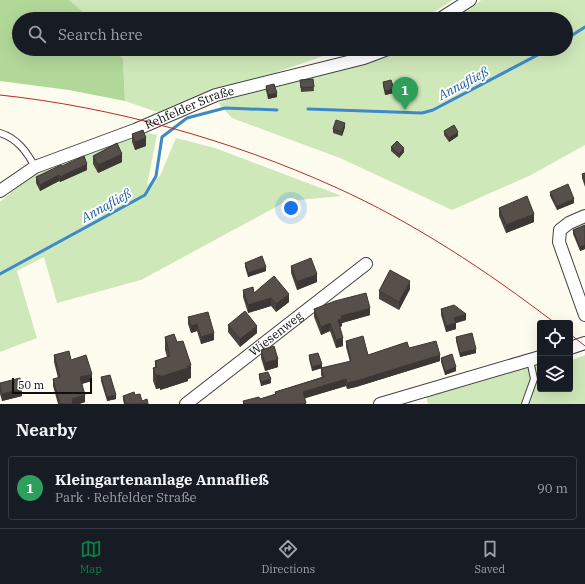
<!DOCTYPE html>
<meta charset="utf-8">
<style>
body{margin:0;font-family:"IBM Plex Serif",serif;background:#242831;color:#f1f3f6}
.controls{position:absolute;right:12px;bottom:12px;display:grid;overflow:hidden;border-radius:4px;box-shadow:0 4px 16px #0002}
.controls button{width:36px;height:36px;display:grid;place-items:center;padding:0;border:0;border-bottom:1px solid #363941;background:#171b24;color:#f1f3f6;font:20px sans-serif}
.scale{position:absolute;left:12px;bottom:10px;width:80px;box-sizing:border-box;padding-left:4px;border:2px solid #0e0e0e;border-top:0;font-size:11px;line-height:14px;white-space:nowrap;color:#0e0e0e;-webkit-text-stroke:3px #fff;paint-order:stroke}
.you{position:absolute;left:291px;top:208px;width:14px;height:14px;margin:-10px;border:3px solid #fff;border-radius:50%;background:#1a73e8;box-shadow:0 0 0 6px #1a73e833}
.badge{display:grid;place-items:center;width:26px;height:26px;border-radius:50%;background:#0b8043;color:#fff;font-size:13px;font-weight:700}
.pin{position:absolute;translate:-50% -33px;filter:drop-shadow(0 1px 2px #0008)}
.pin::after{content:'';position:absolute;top:21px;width:14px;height:12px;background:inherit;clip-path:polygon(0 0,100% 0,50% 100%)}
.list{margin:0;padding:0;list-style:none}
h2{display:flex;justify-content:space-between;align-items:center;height:52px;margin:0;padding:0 16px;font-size:17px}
h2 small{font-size:13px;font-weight:400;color:#9ea1a6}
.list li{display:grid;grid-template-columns:26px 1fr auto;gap:12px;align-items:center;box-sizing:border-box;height:64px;margin:0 8px 8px;padding:0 8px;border:1px solid #363941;border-radius:4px}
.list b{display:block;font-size:15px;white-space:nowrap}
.list p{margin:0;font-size:13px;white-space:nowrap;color:#9ea1a6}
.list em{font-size:13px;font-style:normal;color:#9ea1a6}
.icon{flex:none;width:22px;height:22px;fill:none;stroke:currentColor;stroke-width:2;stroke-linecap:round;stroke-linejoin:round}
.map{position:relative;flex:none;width:585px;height:404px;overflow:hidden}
.search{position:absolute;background:#171b24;box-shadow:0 4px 16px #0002;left:12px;right:12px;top:12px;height:44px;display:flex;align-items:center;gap:10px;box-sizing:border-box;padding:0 14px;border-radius:22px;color:#9ea1a6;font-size:15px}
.sheet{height:124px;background:#171b24}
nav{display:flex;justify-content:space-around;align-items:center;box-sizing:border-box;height:56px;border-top:1px solid #363941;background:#171b24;font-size:11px;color:#9ea1a6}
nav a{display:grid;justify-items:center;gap:2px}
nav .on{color:#0b8043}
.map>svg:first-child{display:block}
.green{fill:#cfe8b9}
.forest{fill:#b2d899}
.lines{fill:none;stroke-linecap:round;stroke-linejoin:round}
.stream{stroke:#3e8ac9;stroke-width:3}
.service-casing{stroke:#414141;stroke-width:8}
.minor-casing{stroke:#414141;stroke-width:14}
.service{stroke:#fff;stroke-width:6}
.minor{stroke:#fff;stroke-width:12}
.tram{stroke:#ba2a2a;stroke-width:1}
.wall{fill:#4a4440}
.shaded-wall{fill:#3c3734}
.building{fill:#564f4a;stroke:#3c3734}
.labels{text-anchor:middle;stroke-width:4;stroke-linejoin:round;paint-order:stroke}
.street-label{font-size:12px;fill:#0e0e0e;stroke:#fff}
.water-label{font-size:13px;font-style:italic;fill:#1a5c9c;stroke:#fff}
</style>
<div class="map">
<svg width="585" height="404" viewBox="0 0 585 404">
<rect width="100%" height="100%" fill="#fefcef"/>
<path class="green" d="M 69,0 L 453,0 L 423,19 L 90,19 Z
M 481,0 L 585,0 L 585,145 L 531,175 L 452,210 L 340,158 L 232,118 L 218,103 L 264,87 L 382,58 L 399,49 L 566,49 L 566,19 L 452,19 L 472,8 Z
M 115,49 L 343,49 L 160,113 L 125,101 L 123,59 Z
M 148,133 L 157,135 L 147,185 L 160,176 L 176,138 L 215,148 L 342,196 L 287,201 L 141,280 L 57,303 L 44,257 L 17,271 L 37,338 L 0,352 L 0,202 L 33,174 Z
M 585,355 L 585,404 L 428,404 L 426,397 L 540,363 L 540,389 L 570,389 L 570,357 L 572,360 Z"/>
<path class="forest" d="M 0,0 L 69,0 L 91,19 L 19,19 L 19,49 L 115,49 L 123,59 L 125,101 L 69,90 L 0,81 Z"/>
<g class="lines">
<path class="stream" d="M 566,39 L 585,27
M 308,109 L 422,113 L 433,110 L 549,49
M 0,274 L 145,195 L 156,176 L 162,137 L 187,118 L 225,108 L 277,110"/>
<g class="service-casing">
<path id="service" d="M 0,133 C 17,138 27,152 35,167
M 525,404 L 534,379 L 530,360"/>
</g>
<g class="minor-casing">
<g id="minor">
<path d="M 440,19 L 470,0"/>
<path id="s1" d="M 0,191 L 35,167 L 135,130 L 216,95 L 364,58 L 388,49"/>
<path d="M 585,216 L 569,223 L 560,230 L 559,242 L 585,315"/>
<path d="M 570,348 L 585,343"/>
<path id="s2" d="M 186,404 L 366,264"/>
<path d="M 380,404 L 540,357"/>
</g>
</g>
<use href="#service" class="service"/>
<use href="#minor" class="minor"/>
<path class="tram" d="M 0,95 C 113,107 231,140 335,187 C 413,222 487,271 555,323
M 570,334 L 585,346"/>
</g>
<path class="wall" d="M 313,79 L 314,91 L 301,92 L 300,80 Z
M 383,82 L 394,93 L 385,95 L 383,86 Z
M 266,86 L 277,97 L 268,99 L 266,90 Z
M 345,127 L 342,136 L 333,133 L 333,129 Z
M 444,131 L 458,136 L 449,142 L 444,135 Z
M 132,134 L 146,146 L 135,150 L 132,142 Z
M 391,147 L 404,152 L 399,158 L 391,151 Z
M 93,156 L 122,162 L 98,173 L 93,164 Z
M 62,166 L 87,170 L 60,182 L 59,181 L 40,191 L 36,183 L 36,177 Z
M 585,173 L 585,187 L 582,178 L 582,174 Z
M 550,192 L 574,203 L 557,210 L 550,196 Z
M 499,208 L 534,222 L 506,233 L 499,216 Z
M 585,225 L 585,249 L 580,251 L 573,234 L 573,230 Z
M 245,263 L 266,271 L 248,277 L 245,267 Z
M 291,266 L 317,282 L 297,290 L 291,273 Z
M 410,289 L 399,310 L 379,299 L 379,291 Z
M 243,290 L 254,293 L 289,302 L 276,312 L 271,306 L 248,313 L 243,297 Z
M 314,309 L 370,315 L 342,323 L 342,326 L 340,327 L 343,346 L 336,348 L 330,331 L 321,335 L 314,317 Z
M 441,309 L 466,320 L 456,323 L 456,329 L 446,332 L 441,315 Z
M 188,317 L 214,340 L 201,344 L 197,331 L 191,333 L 188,324 Z
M 228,325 L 257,333 L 240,347 L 228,332 Z
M 165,337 L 177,342 L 191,378 L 188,379 L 188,381 L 160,390 L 160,388 L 156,389 L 153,381 L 153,368 L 155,367 L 155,361 L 167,357 L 165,350 Z
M 456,337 L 476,353 L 460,357 L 456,341 Z
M 346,341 L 368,355 L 409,348 L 440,361 L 356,387 L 347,389 L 346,386 L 304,398 L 306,404 L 243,404 L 243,401 L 260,399 L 275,394 L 275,392 L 322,377 L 321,375 L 321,368 L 350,362 L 346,347 Z
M 261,350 L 278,367 L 265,371 L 261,358 Z
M 54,355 L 71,360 L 92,381 L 82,384 L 85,402 L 79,404 L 58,404 L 53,386 L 53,379 L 58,378 L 54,362 Z
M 309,355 L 322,368 L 312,371 L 309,359 Z
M 441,358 L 456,371 L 445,375 L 441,362 Z
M 259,374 L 271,383 L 261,386 L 259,378 Z
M 101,377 L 116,399 L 107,401 L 101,381 Z
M 0,383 L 22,396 L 2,401 L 0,394 Z
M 135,395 L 142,401 L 148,404 L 124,404 L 123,400 L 123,396 Z"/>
<path class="shaded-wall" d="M 487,49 L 492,49 L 492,51 L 484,54 L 484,50 Z
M 394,89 L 394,93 L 385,95 L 385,91 Z
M 277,93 L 277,97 L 268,99 L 268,95 Z
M 345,123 L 345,127 L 342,136 L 342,132 Z
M 458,132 L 458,136 L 449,142 L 449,138 Z
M 146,138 L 146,146 L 135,150 L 135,142 Z
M 404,148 L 404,152 L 399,158 L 399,154 Z
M 122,154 L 122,162 L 98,173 L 98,165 Z
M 87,164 L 87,170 L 60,182 L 60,177 Z
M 59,175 L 59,181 L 40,191 L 40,185 Z
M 574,199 L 574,203 L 557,210 L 557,206 Z
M 534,214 L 534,222 L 506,233 L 506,225 Z
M 585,245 L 585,249 L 580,251 L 580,247 Z
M 266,267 L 266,271 L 248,277 L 248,273 Z
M 317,274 L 317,282 L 297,290 L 297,282 Z
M 410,281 L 410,289 L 399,310 L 399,302 Z
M 289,294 L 289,302 L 276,312 L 276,304 Z
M 271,298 L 271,306 L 248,313 L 248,305 Z
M 370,308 L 370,315 L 342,323 L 342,326 L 338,328 L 338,320 L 341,316 Z
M 466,314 L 466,320 L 456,323 L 456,329 L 446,332 L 446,326 L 454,318 Z
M 330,323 L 330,331 L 321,335 L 321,327 Z
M 197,324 L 197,331 L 191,333 L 191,326 Z
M 257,326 L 257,333 L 240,347 L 240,339 Z
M 214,333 L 214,340 L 201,344 L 201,337 Z
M 343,338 L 343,346 L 336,348 L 336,340 Z
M 476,349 L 476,353 L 460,357 L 460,353 Z
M 440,355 L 440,361 L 356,387 L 347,389 L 347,383 Z
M 278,359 L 278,367 L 265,371 L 265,363 Z
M 322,364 L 322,368 L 312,371 L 312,367 Z
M 191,365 L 191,378 L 188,379 L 188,381 L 160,390 L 160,377 Z
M 456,367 L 456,371 L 445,375 L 445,371 Z
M 92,374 L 92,381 L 80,384 L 80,377 Z
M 160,375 L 160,388 L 156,389 L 156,376 Z
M 271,379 L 271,383 L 261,386 L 261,382 Z
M 346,379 L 346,386 L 303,399 L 303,392 Z
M 22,389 L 22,396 L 2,401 L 2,394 Z
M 85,395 L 85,402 L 79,404 L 72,404 L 72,399 Z
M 116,395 L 116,399 L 107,401 L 107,397 Z"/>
<path class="building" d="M 313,79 L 314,87 L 301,88 L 300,80 Z
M 391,80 L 394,89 L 385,91 L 383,82 Z
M 274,84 L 277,93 L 268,95 L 266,86 Z
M 336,120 L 345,123 L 342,132 L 333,129 Z
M 454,125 L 458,132 L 449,138 L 444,131 Z
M 143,130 L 146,138 L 135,142 L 132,134 Z
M 397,141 L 404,148 L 399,154 L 391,147 Z
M 117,143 L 122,154 L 98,165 L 93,156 Z
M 84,156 L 87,164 L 60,177 L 59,175 L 40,185 L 36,177 L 61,165 L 62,166 Z
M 585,173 L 585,183 L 582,174 Z
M 568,184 L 574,199 L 557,206 L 550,192 Z
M 527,196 L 534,214 L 506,225 L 499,208 Z
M 585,225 L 585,245 L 580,247 L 573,230 Z
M 262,256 L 266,267 L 248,273 L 245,263 Z
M 311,258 L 317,274 L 297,282 L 291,266 Z
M 390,270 L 410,281 L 399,302 L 379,291 Z
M 274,276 L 289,294 L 276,304 L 271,298 L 248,305 L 243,290 L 253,287 L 254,293 Z
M 366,293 L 370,308 L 341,316 L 342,319 L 338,320 L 343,338 L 336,340 L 330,323 L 321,327 L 314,309 L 335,301 Z
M 454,305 L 466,314 L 454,318 L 456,323 L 446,326 L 441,309 Z
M 245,311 L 257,326 L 240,339 L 228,325 Z
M 208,312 L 214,333 L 201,337 L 197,324 L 191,326 L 188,317 Z
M 472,333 L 476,349 L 460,353 L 456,337 Z
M 174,334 L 177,342 L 183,341 L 191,365 L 187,366 L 188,368 L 160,377 L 160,375 L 156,376 L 153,368 L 157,367 L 155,361 L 170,356 L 165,337 Z
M 363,336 L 368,355 L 407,342 L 409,348 L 436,341 L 440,355 L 356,381 L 347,383 L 346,379 L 303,392 L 306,403 L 303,404 L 244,404 L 243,401 L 259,397 L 260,399 L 276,394 L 275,392 L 324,377 L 321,368 L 351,361 L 346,341 Z
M 274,346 L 278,359 L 265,363 L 261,350 Z
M 69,351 L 71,360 L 86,355 L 92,374 L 80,377 L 85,395 L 72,399 L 73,404 L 60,404 L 53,379 L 60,377 L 54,355 Z
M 318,353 L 322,364 L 312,367 L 309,355 Z
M 452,354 L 456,367 L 445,371 L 441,358 Z
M 268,372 L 271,379 L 261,382 L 259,374 Z
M 110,375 L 116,395 L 107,397 L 101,377 Z
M 20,378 L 22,389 L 2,394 L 0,387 L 0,383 Z
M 134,392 L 135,395 L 140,394 L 142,401 L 147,399 L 148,404 L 126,404 L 123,396 Z"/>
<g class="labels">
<g class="street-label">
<text dy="4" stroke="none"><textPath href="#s1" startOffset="208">Rehfelder Straße</textPath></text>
<text dy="4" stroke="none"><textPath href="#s2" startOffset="114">Wiesenweg</textPath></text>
</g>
<g class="water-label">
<text transform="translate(463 83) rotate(-28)" y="5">Annafließ</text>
<text transform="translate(106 205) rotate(-29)" y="5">Annafließ</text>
</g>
</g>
</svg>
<div class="controls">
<button><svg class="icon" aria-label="locate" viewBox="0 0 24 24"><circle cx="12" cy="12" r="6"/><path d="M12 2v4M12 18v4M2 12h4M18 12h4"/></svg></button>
<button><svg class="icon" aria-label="layers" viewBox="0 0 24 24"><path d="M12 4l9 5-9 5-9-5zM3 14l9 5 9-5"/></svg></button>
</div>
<div class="scale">50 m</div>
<div class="you"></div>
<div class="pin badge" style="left:405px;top:110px;background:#2e9e5b">1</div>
<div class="search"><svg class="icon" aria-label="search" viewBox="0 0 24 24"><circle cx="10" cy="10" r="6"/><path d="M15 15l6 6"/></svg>Search here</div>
</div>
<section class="sheet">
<h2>Nearby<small></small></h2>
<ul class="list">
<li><span class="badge" style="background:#2e9e5b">1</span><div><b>Kleingartenanlage Annafließ</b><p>Park · Rehfelder Straße</p></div><em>90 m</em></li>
</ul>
</section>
<nav>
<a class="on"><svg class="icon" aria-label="map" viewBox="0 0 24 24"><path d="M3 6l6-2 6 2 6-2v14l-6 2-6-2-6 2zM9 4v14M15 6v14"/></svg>Map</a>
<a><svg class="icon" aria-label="directions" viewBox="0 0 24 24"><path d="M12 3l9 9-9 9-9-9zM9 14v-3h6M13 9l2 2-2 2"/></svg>Directions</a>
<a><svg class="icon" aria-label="saved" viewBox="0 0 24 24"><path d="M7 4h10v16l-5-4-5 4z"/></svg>Saved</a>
</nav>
